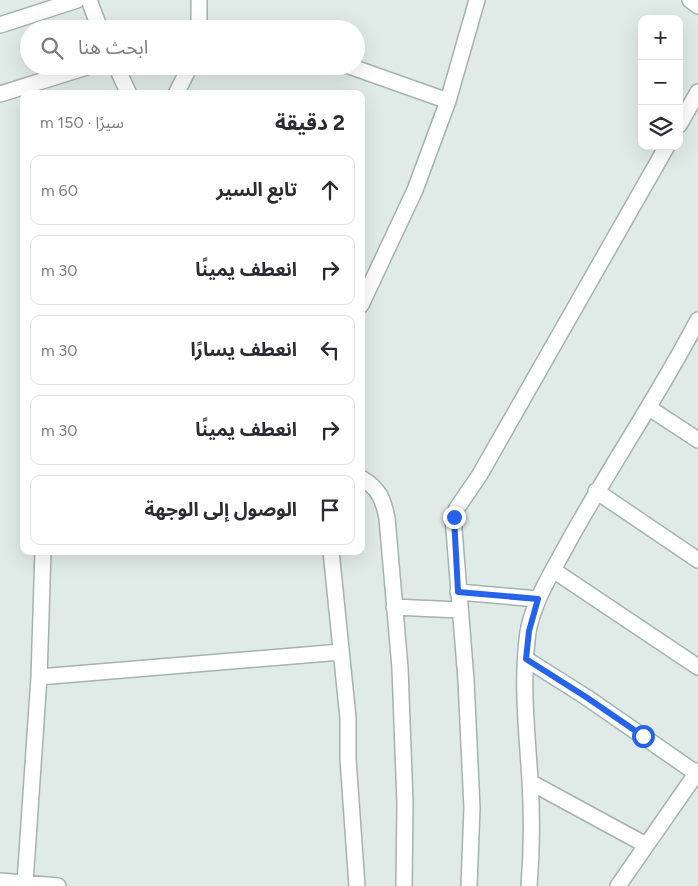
<!DOCTYPE html>
<html lang="ar">
<meta charset="utf-8">
<style>
body{margin:0;font-family:Figtree,"Noto Sans Arabic",sans-serif;background:#f2f2f3;color:#2b2b33;direction:rtl}
.controls{position:absolute;right:15px;top:15px;display:grid;overflow:hidden;border-radius:10px;box-shadow:0 5px 20px #0002}
.controls button{width:45px;height:45px;display:grid;place-items:center;padding:0;border:0;border-bottom:1px solid #e1e1e2;background:#fff;color:#2b2b33;font:25px sans-serif}
.stop{position:absolute;width:15px;height:15px;margin:-11px;border:4px solid #2563eb;border-radius:50%;background:#fff}
.stop.end{background:#2563eb;border-color:#fff;box-shadow:0 1px 5px #0008}
.list{margin:0;padding:0;list-style:none}
h2{display:flex;justify-content:space-between;align-items:center;height:65px;margin:0;padding:0 20px;font-size:21px}
h2 small{font-size:16px;font-weight:400;color:#7c7c81}
.list li{display:grid;grid-template-columns:32px 1fr auto;gap:15px;align-items:center;box-sizing:border-box;height:70px;margin:0 10px 10px;padding:0 10px;border:1px solid #e1e1e2;border-radius:10px}
.list b{display:block;font-size:19px;white-space:nowrap}
.list em{font-size:16px;font-style:normal;color:#7c7c81}
.icon{flex:none;width:28px;height:28px;fill:none;stroke:currentColor;stroke-width:2;stroke-linecap:round;stroke-linejoin:round}
.map{position:relative;flex:none;width:698px;height:886px;overflow:hidden;direction:ltr}
.search{position:absolute;background:#fff;box-shadow:0 5px 20px #0002;left:20px;top:20px;width:345px;height:55px;display:flex;align-items:center;gap:12px;box-sizing:border-box;padding:0 18px;border-radius:28px;color:#7c7c81;font-size:19px}
.panel{position:absolute;background:#fff;box-shadow:0 5px 20px #0002;left:20px;top:90px;width:345px;height:465px;border-radius:10px;direction:rtl}
.map>svg:first-child{display:block}
.lines{fill:none;stroke-linecap:round;stroke-linejoin:round}
.street-casing{stroke:#a3b3ae;stroke-width:18}
.secondary-casing{stroke:#9fb6af;stroke-width:18}
.street{stroke:#fff;stroke-width:15}
.secondary{stroke:#fff;stroke-width:15}
.route{stroke:#2563eb;stroke-width:6}
</style>
<div class="map">
<svg width="698" height="886" viewBox="0 0 698 886">
<rect width="100%" height="100%" fill="#e0ebe7"/>
<g class="lines">
<g class="street-casing">
<path id="street" d="M 89,0 L 100,29
M 199,0 L 199,29
M 0,25 L 77,0
M 116,66 L 129,94
M 349,66 L 448,101
M 0,94 L 90,66
M 176,94 L 190,66
M 679,125 L 698,92
M 361,305 L 415,190 L 448,101 L 477,0
M 649,408 L 698,440
M 361,478 C 379,488 383,499 387,518 L 400,668 L 405,803 L 404,886
M 596,491 L 698,560
M 331,551 L 348,718 L 348,759 L 357,886
M 553,570 L 698,667
M 458,592 L 538,599
M 394,607 L 459,610
M 526,659 L 586,697 L 696,773
M 39,677 L 341,652
M 530,782 L 646,845
M 0,881 L 58,886
M 25,883 L 39,677 L 43,551
M 469,886 L 472,808 L 466,680 L 453,517 L 457,508 L 479,476 L 667,146
M 529,886 C 532,851 532,815 530,780 C 527,731 521,682 528,632 C 534,599 554,569 570,539 C 611,465 659,395 698,320
M 618,886 L 698,771"/>
</g>
<g class="secondary-casing">
<path id="secondary" d="M 690,0 L 698,6"/>
</g>
<use href="#street" class="street"/>
<use href="#secondary" class="secondary"/>
</g>
<g class="lines">
<path class="route" d="M 454,517 L 458,592 L 538,599 L 529,631 L 526,659 L 586,697 L 643,736"/>
</g>
</svg>
<div class="controls">
<button>+</button>
<button>−</button>
<button><svg class="icon" aria-label="layers" viewBox="0 0 24 24"><path d="M12 4l9 5-9 5-9-5zM3 14l9 5 9-5"/></svg></button>
</div>
<div class="stop" style="left:643px;top:736px"></div>
<div class="stop end" style="left:454px;top:517px"></div>
<div class="search"><svg class="icon" aria-label="search" viewBox="0 0 24 24"><circle cx="10" cy="10" r="6"/><path d="M15 15l6 6"/></svg>ابحث هنا</div>
<section class="panel">
<h2>2 دقيقة<small>سيرًا · 150 m</small></h2>
<ul class="list">
<li><svg class="icon" aria-label="ahead" viewBox="0 0 24 24"><path d="M12 20V5M6 11l6-6 6 6"/></svg><div><b>تابع السير</b></div><em>60 m</em></li>
<li><svg class="icon" aria-label="right" viewBox="0 0 24 24"><path d="M7 20v-9h11M14 6l5 5-5 5"/></svg><div><b>انعطف يمينًا</b></div><em>30 m</em></li>
<li><svg class="icon" aria-label="left" viewBox="0 0 24 24"><path d="M17 20v-9H6M10 6l-5 5 5 5"/></svg><div><b>انعطف يسارًا</b></div><em>30 m</em></li>
<li><svg class="icon" aria-label="right" viewBox="0 0 24 24"><path d="M7 20v-9h11M14 6l5 5-5 5"/></svg><div><b>انعطف يمينًا</b></div><em>30 m</em></li>
<li><svg class="icon" aria-label="arrive" viewBox="0 0 24 24"><path d="M6 21V4h12l-3 4 3 4H6"/></svg><div><b>الوصول إلى الوجهة</b></div></li>
</ul>
</section>
</div>
